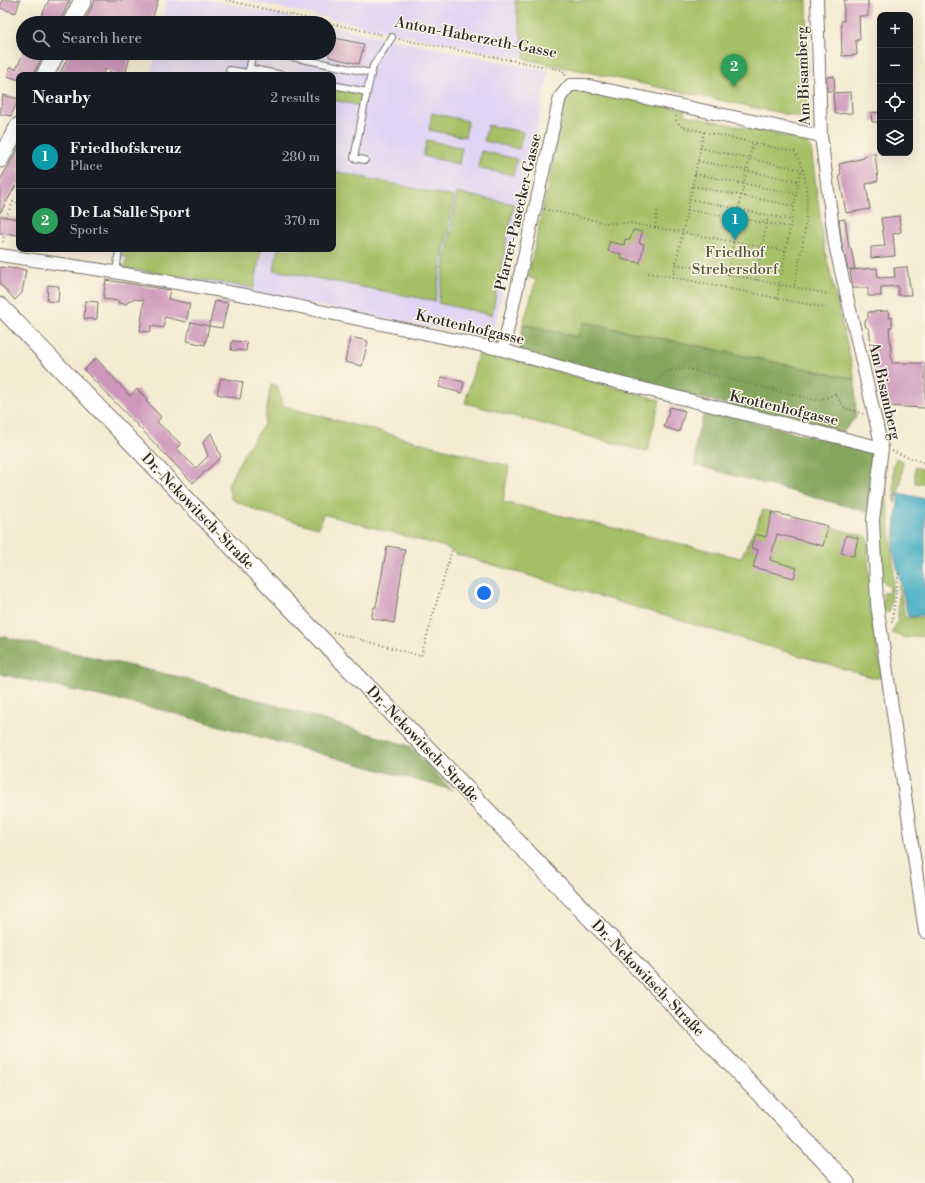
<!DOCTYPE html>
<meta charset="utf-8">
<style>
body{margin:0;font-family:"Libre Bodoni",serif;background:#20242c;color:#f1f3f6}
.controls{position:absolute;right:12px;top:12px;display:grid;overflow:hidden;border-radius:8px;box-shadow:0 4px 16px #0002}
.controls button{width:36px;height:36px;display:grid;place-items:center;padding:0;border:0;border-bottom:1px solid #363941;background:#171b24;color:#f1f3f6;font:20px sans-serif}
.you{position:absolute;left:484px;top:593px;width:14px;height:14px;margin:-10px;border:3px solid #fff;border-radius:50%;background:#1a73e8;box-shadow:0 0 0 6px #1a73e833}
.badge{display:grid;place-items:center;width:26px;height:26px;border-radius:50%;background:#7c3aed;color:#fff;font-size:13px;font-weight:700}
.pin{position:absolute;translate:-50% -33px;filter:drop-shadow(0 1px 2px #0008)}
.pin::after{content:'';position:absolute;top:21px;width:14px;height:12px;background:inherit;clip-path:polygon(0 0,100% 0,50% 100%)}
.list{margin:0;padding:0;list-style:none}
h2{display:flex;justify-content:space-between;align-items:center;height:52px;margin:0;padding:0 16px;font-size:17px}
h2 small{font-size:13px;font-weight:400;color:#9ea1a6}
.list li{display:grid;grid-template-columns:26px 1fr auto;gap:12px;align-items:center;box-sizing:border-box;height:64px;padding:0 16px;border-top:1px solid #363941}
.list b{display:block;font-size:15px;white-space:nowrap}
.list p{margin:0;font-size:13px;white-space:nowrap;color:#9ea1a6}
.list em{font-size:13px;font-style:normal;color:#9ea1a6}
.icon{flex:none;width:22px;height:22px;fill:none;stroke:currentColor;stroke-width:2;stroke-linecap:round;stroke-linejoin:round}
.map{position:relative;flex:none;width:925px;height:1183px;overflow:hidden}
.search{position:absolute;background:#171b24;box-shadow:0 4px 16px #0002;left:16px;top:16px;width:320px;height:44px;display:flex;align-items:center;gap:10px;box-sizing:border-box;padding:0 14px;border-radius:22px;color:#9ea1a6;font-size:15px}
.panel{position:absolute;background:#171b24;box-shadow:0 4px 16px #0002;left:16px;top:72px;width:320px;height:180px;border-radius:8px}
.map>svg:first-child{display:block}
.built{fill:#e0d4f4}
.green{fill:#a6c066;stroke:#687648}
.forest{fill:#84a65b;stroke:#586843}
.water{fill:#46aec5;stroke:#386c78}
.building{fill:#cd96bb}
.lines{fill:none;stroke-linecap:round;stroke-linejoin:round}
.lane-casing{stroke:#726e66;stroke-width:8}
.street-casing{stroke:#726e66;stroke-width:14}
.secondary-casing{stroke:#726e66;stroke-width:19}
.path{stroke:#726e66;stroke-width:2;stroke-dasharray:1 3;stroke-linecap:butt}
.lane{stroke:#fff;stroke-width:6}
.street{stroke:#fff;stroke-width:12}
.secondary{stroke:#fff;stroke-width:17}
.labels{text-anchor:middle;stroke-width:3;stroke-linejoin:round;paint-order:stroke}
.street-label{font-size:15px;fill:#2b2b2b;stroke:#fcf5e5}
.park-label{font-size:15px;fill:#50583d;stroke:#fcf5e5}
</style>
<div class="map">
<svg width="925" height="1183" viewBox="0 0 925 1183">
<rect width="100%" height="100%" fill="#fcf5e5"/>
<filter id="ink" filterUnits="userSpaceOnUse"><feTurbulence type="fractalNoise" baseFrequency=".025" numOctaves="2"/><feDisplacementMap in="SourceGraphic" scale="8" xChannelSelector="R" yChannelSelector="G"/><feConvolveMatrix kernelMatrix="1 2 1 2 8 2 1 2 1" color-interpolation-filters="sRGB"/></filter>
<filter id="wash" filterUnits="userSpaceOnUse"><feTurbulence type="fractalNoise" baseFrequency=".012" numOctaves="4" result="noise"/><feDisplacementMap in="SourceGraphic" scale="16" xChannelSelector="R" yChannelSelector="G"/><feGaussianBlur stdDeviation="0.9" result="paint"/><feColorMatrix in="noise" values="0 0 0 0 0 0 0 0 0 0 0 0 0 0 0 0 0 1.4 0 .05"/><feComposite in="paint" operator="in"/></filter>
<g filter="url(#wash)">
<rect width="100%" height="100%" fill="#f5ebd3"/>
<path class="built" d="M 167,0 L 212,0 L 315,23 L 162,23 Z
M 246,0 L 807,0 L 808,116 L 804,118 L 572,68 L 399,34 Z
M 329,26 L 398,41 L 549,71 L 495,327 L 487,324 L 483,337 L 124,269 L 125,258 L 113,256 L 114,249 L 333,249 L 333,75 L 151,75 L 156,53 L 329,53 Z"/>
<path class="green" d="M 515,0 L 807,0 L 808,116 L 804,118 L 525,59 Z
M 333,86 L 364,93 L 361,106 L 333,100 Z
M 585,89 L 686,110 L 685,115 L 804,140 L 811,148 L 824,246 L 855,379 L 584,322 L 577,337 L 523,324 L 536,280 L 528,277 L 566,101 L 572,93 Z
M 432,113 L 468,121 L 465,137 L 429,130 Z
M 488,125 L 523,132 L 519,149 L 484,141 Z
M 427,140 L 462,148 L 459,164 L 423,156 Z
M 481,151 L 517,159 L 513,175 L 478,168 Z
M 333,171 L 454,197 L 435,301 L 274,270 L 278,249 L 333,249 Z
M 457,193 L 514,204 L 492,315 L 438,303 Z
M 122,249 L 261,249 L 254,288 L 125,268 L 127,257 L 121,255 Z
M 479,350 L 660,400 L 647,452 L 465,403 Z
M 271,385 L 277,385 L 283,406 L 509,466 L 503,502 L 741,558 L 763,510 L 868,537 L 870,612 L 883,677 L 875,678 L 456,554 L 445,547 L 323,514 L 319,528 L 260,512 L 231,499 L 228,484 L 246,450 L 264,424 Z
M 896,458 L 903,461 L 901,481 L 895,503 L 893,467 Z
M 915,467 L 925,470 L 925,483 L 915,483 Z
M 884,469 L 894,570 L 890,611 L 888,613 L 881,607 L 884,600 L 883,593 L 889,592 L 890,588 L 880,578 L 881,562 L 879,559 L 876,513 Z
M 899,585 L 905,618 L 925,617 L 925,636 L 905,638 L 892,633 L 898,620 Z"/>
<path class="forest" d="M 584,322 L 855,379 L 856,417 L 842,433 L 519,353 L 523,324 L 577,337 Z
M 705,410 L 877,453 L 868,512 L 695,465 L 696,440 Z
M 0,636 L 188,679 L 409,746 L 452,790 L 162,710 L 0,674 Z"/>
<path class="water" d="M 899,493 L 925,499 L 925,615 L 908,617 L 893,549 Z"/>
<g id="blocks">
<path class="building" d="M 2,0 L 20,0 L 16,13 L 0,8 Z
M 49,0 L 70,0 L 59,23 L 38,23 Z
M 95,0 L 158,0 L 151,23 L 123,21 L 122,23 L 84,23 Z
M 844,0 L 868,0 L 868,16 L 859,16 L 860,40 L 856,40 L 857,55 L 842,56 L 841,21 L 844,21 Z
M 329,37 L 364,44 L 359,64 L 329,57 Z
M 24,53 L 44,53 L 33,75 L 19,75 L 19,80 L 7,76 L 10,67 L 16,69 Z
M 70,53 L 131,53 L 125,75 L 117,75 L 105,69 L 103,75 L 59,75 Z
M 834,76 L 835,91 L 827,91 L 827,77 Z
M 851,92 L 852,113 L 835,114 L 833,93 Z
M 3,95 L 19,99 L 11,116 L 0,114 Z
M 880,112 L 880,122 L 872,122 L 871,113 Z
M 19,148 L 19,180 L 0,213 L 0,180 Z
M 875,153 L 878,181 L 866,184 L 870,209 L 846,213 L 839,175 L 841,174 L 839,164 L 864,158 L 864,156 Z
M 0,216 L 19,219 L 19,235 L 0,233 Z
M 899,216 L 901,232 L 893,234 L 895,256 L 871,258 L 871,247 L 885,246 L 881,218 Z
M 845,219 L 849,248 L 851,248 L 855,269 L 848,269 L 842,244 L 839,220 Z
M 633,230 L 642,232 L 639,243 L 644,244 L 640,263 L 621,259 L 622,254 L 608,251 L 609,242 L 624,245 L 625,239 L 630,240 Z
M 0,267 L 26,270 L 22,293 L 15,300 L 0,284 Z
M 907,267 L 911,295 L 898,295 L 898,286 L 881,287 L 881,296 L 868,296 L 868,288 L 853,288 L 850,270 L 877,268 L 878,278 L 895,277 L 894,268 Z
M 106,280 L 170,290 L 168,299 L 190,304 L 186,322 L 164,317 L 164,328 L 151,326 L 150,332 L 140,331 L 144,300 L 132,299 L 126,304 L 118,303 L 119,301 L 103,299 Z
M 48,285 L 59,286 L 58,302 L 47,301 Z
M 85,301 L 98,302 L 97,319 L 84,319 Z
M 215,301 L 228,303 L 222,328 L 209,326 Z
M 888,311 L 889,318 L 892,317 L 892,327 L 889,328 L 892,363 L 925,363 L 925,408 L 884,406 L 884,371 L 876,371 L 876,353 L 871,353 L 870,334 L 869,329 L 865,326 L 865,321 L 868,318 L 868,312 Z
M 191,322 L 209,326 L 205,345 L 187,341 Z
M 350,337 L 368,341 L 362,366 L 345,362 Z
M 232,341 L 247,342 L 246,351 L 231,350 Z
M 96,358 L 130,396 L 137,389 L 147,399 L 146,401 L 161,417 L 157,422 L 181,444 L 176,448 L 196,468 L 208,456 L 203,442 L 211,433 L 221,457 L 193,483 L 84,370 Z
M 442,377 L 464,382 L 462,393 L 439,387 Z
M 221,378 L 243,382 L 240,399 L 217,394 Z
M 670,407 L 685,411 L 679,432 L 664,427 Z
M 772,512 L 828,526 L 823,546 L 777,534 L 770,560 L 797,568 L 794,578 L 753,567 L 758,550 L 751,548 L 755,534 L 766,537 Z
M 846,535 L 858,538 L 854,556 L 841,553 Z
M 387,546 L 405,549 L 394,623 L 371,618 L 374,607 L 376,607 Z"/>
</g>
</g>
<g filter="url(#ink)">
<use href="#blocks" fill-opacity="0" stroke="#726e66" stroke-width="1"/>
<g class="lines">
<g class="lane-casing">
<path id="lane" d="M 272,53 L 371,73
M 229,70 L 243,72
M 249,70 L 253,53
M 240,75 L 253,69 L 283,75
M 333,85 L 367,92 L 373,66 L 392,37
M 365,160 L 354,158 L 367,92
M 116,274 L 119,249"/>
</g>
<g class="street-casing">
<path id="street" d="M 817,0 L 821,136 L 835,245 L 882,448 L 873,520 L 877,604 L 925,932
M 0,255 L 108,271 L 250,296 L 503,350 L 592,376 L 882,448
M 503,350 L 560,97 L 570,85 L 585,85 L 821,136"/>
</g>
<g class="secondary-casing">
<path id="secondary" d="M 71,23 L 83,0
M 45,75 L 56,53
M 0,159 L 19,126
M 0,306 L 846,1183"/>
</g>
<path class="path" d="M 226,0 L 327,23
M 329,23 L 383,35
M 399,39 L 563,70 L 566,76
M 676,116 L 676,120 L 682,127 L 795,152 C 818,193 802,244 794,288
M 704,132 L 673,277 L 826,308
M 700,148 L 803,170 L 800,173 L 777,299
M 698,161 L 798,181
M 695,174 L 796,194
M 693,186 L 794,206
M 690,199 L 791,220
M 544,209 L 605,223 L 630,223 L 785,251
M 688,210 L 790,227
M 6,217 L 13,202 L 19,203
M 655,228 L 658,208
M 3,242 L 4,234
M 676,264 L 829,294
M 648,273 L 673,277
M 728,275 L 741,196 L 753,143
M 756,280 L 768,215
M 656,382 L 665,372 L 685,368 L 815,400 L 820,400 L 835,394 L 845,408 L 864,414
M 892,451 L 925,463
M 892,622 L 899,571
M 333,632 L 421,656 L 452,550"/>
<use href="#lane" class="lane"/>
<use href="#street" class="street"/>
<use href="#secondary" class="secondary"/>
</g>
</g>
<g class="labels">
<g class="street-label">
<text transform="translate(476 37) rotate(11)" y="5">Anton-Haberzeth-Gasse</text>
<text transform="translate(803 76) rotate(-92)" y="5">Am Bisamberg</text>
<text transform="translate(518 212) rotate(-77)" y="5">Pfarrer-Pasecker-Gasse</text>
<text transform="translate(470 327) rotate(13)" y="5">Krottenhofgasse</text>
<text transform="translate(885 391) rotate(77)" y="5">Am Bisamberg</text>
<text transform="translate(784 408) rotate(13)" y="5">Krottenhofgasse</text>
<text transform="translate(198 511) rotate(46)" y="5">Dr.-Nekowitsch-Straße</text>
<text transform="translate(423 744) rotate(46)" y="5">Dr.-Nekowitsch-Straße</text>
<text transform="translate(648 978) rotate(46)" y="5">Dr.-Nekowitsch-Straße</text>
</g>
<g class="park-label">
<text x="735" y="257">Friedhof<tspan x="735" dy="17">Strebersdorf</tspan></text>
</g>
</g>
</svg>
<div class="controls">
<button>+</button>
<button>−</button>
<button><svg class="icon" aria-label="locate" viewBox="0 0 24 24"><circle cx="12" cy="12" r="6"/><path d="M12 2v4M12 18v4M2 12h4M18 12h4"/></svg></button>
<button><svg class="icon" aria-label="layers" viewBox="0 0 24 24"><path d="M12 4l9 5-9 5-9-5zM3 14l9 5 9-5"/></svg></button>
</div>
<div class="you"></div>
<div class="pin badge" style="left:735px;top:240px;background:#0f9aa8">1</div>
<div class="pin badge" style="left:734px;top:87px;background:#2e9e5b">2</div>
<div class="search"><svg class="icon" aria-label="search" viewBox="0 0 24 24"><circle cx="10" cy="10" r="6"/><path d="M15 15l6 6"/></svg>Search here</div>
<section class="panel">
<h2>Nearby<small>2 results</small></h2>
<ul class="list">
<li><span class="badge" style="background:#0f9aa8">1</span><div><b>Friedhofskreuz</b><p>Place</p></div><em>280 m</em></li>
<li><span class="badge" style="background:#2e9e5b">2</span><div><b>De La Salle Sport</b><p>Sports</p></div><em>370 m</em></li>
</ul>
</section>
</div>
